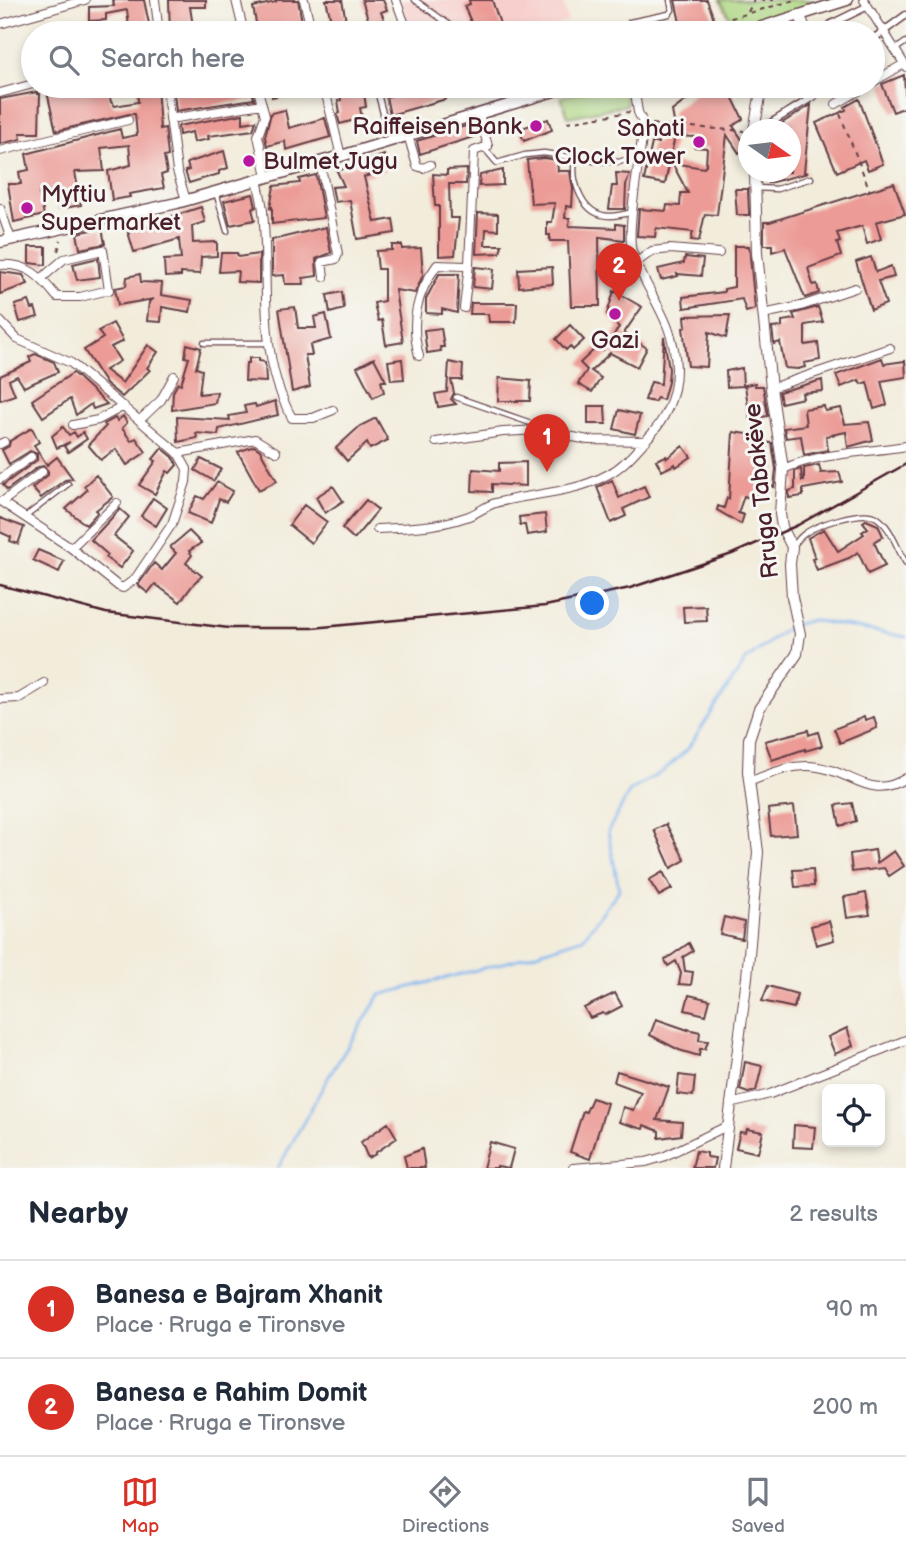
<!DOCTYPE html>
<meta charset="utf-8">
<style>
body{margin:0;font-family:"Balsamiq Sans",sans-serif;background:#f2f2f3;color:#1f2937}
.controls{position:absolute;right:21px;bottom:21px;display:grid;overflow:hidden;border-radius:10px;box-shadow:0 4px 10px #0003}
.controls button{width:63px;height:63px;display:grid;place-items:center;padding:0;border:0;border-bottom:2px solid #e0e1e3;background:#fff;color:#1f2937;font:35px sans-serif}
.compass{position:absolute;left:738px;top:119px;width:63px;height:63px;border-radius:50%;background:#fff;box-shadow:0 4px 10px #0003;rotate:104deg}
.you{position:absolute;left:593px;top:604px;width:24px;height:24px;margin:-18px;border:5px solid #fff;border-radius:50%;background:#1a73e8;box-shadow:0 0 0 10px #1a73e833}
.badge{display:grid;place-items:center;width:46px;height:46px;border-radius:50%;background:#d93025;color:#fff;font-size:23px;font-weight:700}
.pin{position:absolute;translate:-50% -58px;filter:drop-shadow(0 2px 4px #0008)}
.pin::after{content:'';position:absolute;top:37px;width:24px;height:21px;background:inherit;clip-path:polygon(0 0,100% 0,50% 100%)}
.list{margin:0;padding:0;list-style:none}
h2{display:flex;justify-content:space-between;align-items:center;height:91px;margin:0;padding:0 28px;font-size:30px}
h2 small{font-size:23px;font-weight:400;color:#747a83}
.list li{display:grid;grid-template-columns:46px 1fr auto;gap:21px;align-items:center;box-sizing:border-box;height:98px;padding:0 28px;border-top:2px solid #e0e1e3}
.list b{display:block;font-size:26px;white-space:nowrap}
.list p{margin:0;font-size:23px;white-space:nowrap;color:#747a83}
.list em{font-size:23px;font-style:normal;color:#747a83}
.icon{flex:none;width:38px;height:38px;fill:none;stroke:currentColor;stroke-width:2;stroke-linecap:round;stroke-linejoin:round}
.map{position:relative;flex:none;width:906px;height:1168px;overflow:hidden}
.search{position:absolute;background:#fff;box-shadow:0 4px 10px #0003;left:21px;right:21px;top:21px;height:77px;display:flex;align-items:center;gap:18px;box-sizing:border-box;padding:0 24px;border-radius:38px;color:#747a83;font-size:26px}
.sheet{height:287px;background:#fff}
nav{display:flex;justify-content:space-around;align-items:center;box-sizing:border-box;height:98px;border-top:2px solid #e0e1e3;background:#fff;font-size:19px;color:#747a83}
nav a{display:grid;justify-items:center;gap:4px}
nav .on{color:#d93025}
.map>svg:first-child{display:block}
.built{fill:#f7d0cd}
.green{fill:#acd580;stroke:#7b7a56;stroke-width:2}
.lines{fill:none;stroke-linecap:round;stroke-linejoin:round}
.stream{stroke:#83b7f0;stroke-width:2.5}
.building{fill:#ec9b96}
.service-casing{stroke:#633e45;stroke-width:7}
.pedestrian-casing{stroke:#633e45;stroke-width:9}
.minor-casing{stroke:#633e45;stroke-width:10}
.tertiary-casing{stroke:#633e45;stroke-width:12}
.secondary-casing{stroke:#633e45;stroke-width:13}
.path{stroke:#633e45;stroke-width:2;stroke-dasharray:5 5;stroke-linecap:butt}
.service{stroke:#fff;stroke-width:4.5}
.pedestrian{stroke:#fff;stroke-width:6}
.minor{stroke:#fff;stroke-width:8}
.tertiary{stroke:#fff;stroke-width:10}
.secondary{stroke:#fff;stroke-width:10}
.rail{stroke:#4a1f2b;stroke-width:2.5}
.poi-dot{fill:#b5179e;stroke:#f6f6f2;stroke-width:2.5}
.labels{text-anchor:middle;stroke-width:6;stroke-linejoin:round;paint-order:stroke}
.poi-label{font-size:24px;fill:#4a1f2b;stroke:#f6f6f2;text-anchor:end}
.street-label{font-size:24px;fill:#4a1f2b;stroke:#f6f6f2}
</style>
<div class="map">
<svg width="906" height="1168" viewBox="0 0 906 1168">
<rect width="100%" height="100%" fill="#f6f6f2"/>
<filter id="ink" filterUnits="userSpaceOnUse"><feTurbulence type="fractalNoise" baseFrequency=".0143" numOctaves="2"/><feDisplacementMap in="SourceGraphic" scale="14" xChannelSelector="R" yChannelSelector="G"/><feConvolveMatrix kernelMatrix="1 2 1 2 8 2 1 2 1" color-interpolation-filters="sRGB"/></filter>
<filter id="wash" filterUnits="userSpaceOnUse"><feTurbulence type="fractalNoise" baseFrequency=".00686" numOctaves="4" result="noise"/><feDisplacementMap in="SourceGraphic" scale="28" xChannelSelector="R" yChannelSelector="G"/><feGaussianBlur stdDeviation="1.57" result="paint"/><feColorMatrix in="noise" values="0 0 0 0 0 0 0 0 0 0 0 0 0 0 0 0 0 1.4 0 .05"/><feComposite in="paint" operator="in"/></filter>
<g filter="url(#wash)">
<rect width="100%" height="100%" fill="#f2ecdb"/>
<path class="built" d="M 401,0 L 571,0 L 563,5 L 568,21 L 539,33 L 411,33 Z"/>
<path class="green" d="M 720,0 L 834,0 L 738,33 Z
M 608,86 L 623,86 L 627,105 L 568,117 L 561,97 Z"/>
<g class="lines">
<path class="stream" d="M 278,1168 L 328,1078 L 380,995 L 515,960 L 583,938 L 619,890 L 608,831 L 630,791 L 663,771 L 687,750 L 746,660 L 790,626 L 812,620 L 906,637"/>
</g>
<g id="blocks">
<path class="building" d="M 113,0 L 144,0 L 149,24 L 129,27 L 127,10 L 106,14 L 106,20 L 89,21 L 89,7 L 114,6 Z
M 169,0 L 206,0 L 206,7 L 190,7 L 194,33 L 170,33 Z
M 276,0 L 298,0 L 304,33 L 258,33 L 253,7 L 276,2 Z
M 326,0 L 342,0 L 346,21 L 332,24 Z
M 362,0 L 383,0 L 387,10 L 381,12 L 388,29 L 377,33 L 367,33 L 365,23 L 369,22 Z
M 469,0 L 492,0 L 503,33 L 476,33 L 464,6 L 470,4 Z
M 675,0 L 707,0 L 719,33 L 667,33 L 667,31 L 681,27 Z
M 904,75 L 906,107 L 893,112 L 882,84 Z
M 63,86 L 107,86 L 111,102 L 115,106 L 138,102 L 137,86 L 157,86 L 160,129 L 165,128 L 168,156 L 164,157 L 167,173 L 161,175 L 164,188 L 129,194 L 130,197 L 112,200 L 108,171 L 131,165 L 129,145 L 101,148 L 104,171 L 75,172 L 81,205 L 59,209 L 56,190 L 39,194 L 44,215 L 14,222 L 8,184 L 21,184 L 19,172 L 29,170 L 26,154 L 120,129 L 122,138 L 137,135 L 135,114 L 129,114 L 56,131 L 47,92 L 64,88 Z
M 173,86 L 251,86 L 254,99 L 176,111 Z
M 270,86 L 309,86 L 309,89 L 272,97 Z
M 339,86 L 363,86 L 366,107 L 360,108 L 362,118 L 340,124 L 337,114 L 340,113 L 338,101 L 341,100 Z
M 423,86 L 475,86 L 475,87 L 445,97 L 446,99 L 390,115 L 386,97 Z
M 700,86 L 727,86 L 743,119 L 733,126 L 747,147 L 739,153 L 727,135 L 717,215 L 705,214 L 699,241 L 691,240 L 693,232 L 656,228 L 655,237 L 637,236 L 639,209 L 666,211 L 667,205 L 680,206 L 681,193 L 688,193 L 672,163 L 704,168 L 706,165 L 707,148 L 694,147 L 695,137 L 675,136 L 665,184 L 644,180 L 652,143 L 658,143 L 660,126 L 675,127 L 672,111 L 693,95 L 696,88 Z
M 37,92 L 37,94 L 40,94 L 39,133 L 20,133 L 21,139 L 0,144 L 0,99 Z
M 859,99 L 883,164 L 868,170 L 864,160 L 837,172 L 816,123 L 846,110 L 845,107 Z
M 811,105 L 804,172 L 808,173 L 768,183 L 768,172 L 790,172 L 790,130 L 771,130 Z
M 285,110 L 289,128 L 325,118 L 330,137 L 286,150 L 285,141 L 267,146 L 265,137 L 271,113 Z
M 243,114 L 243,123 L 256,121 L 253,130 L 208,136 L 209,139 L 194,142 L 192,132 L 179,135 L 178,126 Z
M 548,119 L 552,130 L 524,141 L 519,129 Z
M 469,125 L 473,137 L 420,154 L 417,141 Z
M 224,151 L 228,168 L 219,171 L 219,174 L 189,183 L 185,171 L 189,170 L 187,163 Z
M 384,155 L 386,170 L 364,177 L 375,222 L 393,219 L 395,233 L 357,239 L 350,200 L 335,202 L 332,187 L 344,186 L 337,171 Z
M 544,158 L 557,160 L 558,171 L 570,171 L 573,189 L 572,207 L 566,206 L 565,218 L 570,218 L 569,226 L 616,228 L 616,224 L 624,225 L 624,240 L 599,237 L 600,306 L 571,306 L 568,241 L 550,241 L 550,235 L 547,235 L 547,222 L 552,222 L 555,203 L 531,204 L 527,160 Z
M 467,169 L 466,184 L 449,184 L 450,218 L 459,218 L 455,255 L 439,256 L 439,206 L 435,206 L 433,174 L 447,175 L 447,170 Z
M 503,170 L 503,185 L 479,186 L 480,175 Z
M 616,173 L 630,174 L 626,185 L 625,209 L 609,209 L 612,186 L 617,186 Z
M 316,175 L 324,218 L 272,224 L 272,207 L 270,208 L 274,186 L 300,183 L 299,179 Z
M 894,183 L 905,214 L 876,222 L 881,239 L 867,244 L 862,226 L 837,233 L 840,242 L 837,243 L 841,256 L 808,268 L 813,285 L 817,284 L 819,293 L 805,298 L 785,248 L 772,252 L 772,245 L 764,245 L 764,222 L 770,222 Z
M 735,189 L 748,189 L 749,215 L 737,215 Z
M 253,194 L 256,207 L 252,209 L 255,220 L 230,225 L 224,201 Z
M 201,207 L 205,222 L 192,226 L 193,243 L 217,242 L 217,256 L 201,257 L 200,274 L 181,273 L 181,276 L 165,277 L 164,260 L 181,259 L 179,239 L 134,252 L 128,232 L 165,222 L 164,219 Z
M 478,213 L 498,214 L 498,230 L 486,229 L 485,245 L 502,245 L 500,253 L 476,254 Z
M 326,227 L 331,253 L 316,259 L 317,276 L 303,278 L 304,284 L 285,284 L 284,275 L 272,276 L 272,240 Z
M 102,228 L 105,244 L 80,249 L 77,233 Z
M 392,245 L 402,245 L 402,249 L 421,248 L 423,275 L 415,293 L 395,290 L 403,342 L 386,345 L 382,320 L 378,321 L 374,303 L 384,301 L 384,269 L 378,269 L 376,251 L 392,250 Z
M 734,246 L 749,246 L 755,309 L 746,312 L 742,299 L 684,308 L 683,297 L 724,292 L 724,289 L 734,287 Z
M 29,247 L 46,247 L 46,265 L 29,263 Z
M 221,253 L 237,253 L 238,257 L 259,254 L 259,283 L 237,282 L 238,271 L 219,272 Z
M 685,257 L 703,259 L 701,276 L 677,274 L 678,276 L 661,280 L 658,269 L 684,263 Z
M 871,257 L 876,272 L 891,266 L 894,277 L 878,281 L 886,304 L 871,310 L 856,262 Z
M 98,258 L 100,277 L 77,280 L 73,264 Z
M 475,267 L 494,269 L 492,289 L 473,287 Z
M 552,267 L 553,284 L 519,287 L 518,269 Z
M 0,272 L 23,275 L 28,284 L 0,294 Z
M 140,274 L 141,282 L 162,283 L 161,295 L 192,300 L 190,312 L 162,307 L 161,322 L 147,321 L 149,302 L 154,299 L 118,305 L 115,288 L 126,286 L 127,277 Z
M 439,274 L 459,274 L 457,313 L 442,309 L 442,314 L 426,313 L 426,299 Z
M 614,291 L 642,307 L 624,333 L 647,348 L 637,367 L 610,353 L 591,371 L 601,378 L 592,392 L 578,384 L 587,370 L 580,363 L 599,345 L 603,350 L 619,327 L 607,314 Z
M 342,292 L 344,309 L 330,313 L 327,295 Z
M 29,301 L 32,309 L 35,308 L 38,317 L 20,322 L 15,305 Z
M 471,303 L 517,303 L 516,322 L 489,322 L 488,314 L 470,314 Z
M 295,307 L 298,328 L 316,328 L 314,317 L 326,314 L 331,339 L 310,345 L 312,355 L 305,355 L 310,387 L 292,392 L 279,309 Z
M 818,307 L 823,322 L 805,325 L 805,345 L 818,343 L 820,360 L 804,363 L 805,367 L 798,369 L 785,368 L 780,342 L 774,344 L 772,328 L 782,327 L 782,321 L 795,319 L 793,314 Z
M 730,315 L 726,338 L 709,332 L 707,367 L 688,366 L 683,328 L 686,327 L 685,316 Z
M 113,323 L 123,341 L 111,347 L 120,361 L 105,370 L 122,383 L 148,345 L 158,352 L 147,368 L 150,370 L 122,397 L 106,384 L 84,350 L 103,338 L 98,331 Z
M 570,325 L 584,340 L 573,350 L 570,346 L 566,350 L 556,339 Z
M 441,328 L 444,347 L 440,347 L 441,351 L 427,353 L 424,330 Z
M 664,337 L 669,369 L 668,382 L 663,400 L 657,398 L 654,402 L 645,400 L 651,382 L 661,384 Z
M 187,344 L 201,348 L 196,368 L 202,370 L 199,394 L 217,392 L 215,403 L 172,410 L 173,392 L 178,383 L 181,384 L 189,358 L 185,357 Z
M 35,354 L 54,362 L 58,372 L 24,387 L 17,376 L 9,380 L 15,395 L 0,400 L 0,376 L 31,362 L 29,357 Z
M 249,358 L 259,358 L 259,361 L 265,362 L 266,382 L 245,381 L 246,363 L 249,363 Z
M 374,358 L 386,381 L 381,381 L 384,392 L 373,398 L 357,367 Z
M 882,358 L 884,364 L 905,361 L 906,377 L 881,381 L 887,405 L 874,409 L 867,382 L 861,384 L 859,380 L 841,387 L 836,375 Z
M 402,359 L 404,379 L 391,380 L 388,361 Z
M 449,362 L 463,365 L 462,380 L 451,380 L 454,393 L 451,399 L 456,404 L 438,407 L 435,394 L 447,392 Z
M 742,368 L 743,386 L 727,387 L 726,371 Z
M 73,373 L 107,404 L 93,409 L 91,404 L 76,415 L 70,399 L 43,417 L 32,400 Z
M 499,378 L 531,381 L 530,401 L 498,401 Z
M 822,380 L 823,391 L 802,393 L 803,398 L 781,403 L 779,392 Z
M 755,383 L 755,386 L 763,386 L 768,416 L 750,419 L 745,385 Z
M 275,401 L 278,415 L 219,429 L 218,435 L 196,433 L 197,438 L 178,442 L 177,417 L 230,420 L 229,416 L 246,413 L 244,406 L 255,404 L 256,407 Z
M 588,406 L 605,406 L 606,424 L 588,424 Z
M 824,406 L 825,411 L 841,408 L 845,424 L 869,422 L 873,440 L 848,447 L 846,432 L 826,436 L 828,450 L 804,455 L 801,436 L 786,438 L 784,428 L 806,425 L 804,409 Z
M 619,410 L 640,415 L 635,434 L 614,429 Z
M 123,416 L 127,423 L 122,428 L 131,441 L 136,438 L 146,452 L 127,465 L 116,449 L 101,460 L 88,445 L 106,426 L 104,424 L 115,418 L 117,421 Z
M 376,418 L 388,440 L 370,449 L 367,443 L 347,461 L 336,448 L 360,426 Z
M 63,427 L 69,435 L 74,432 L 77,437 L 83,432 L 87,439 L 68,452 L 64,446 L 70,442 L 57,448 L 52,436 Z
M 32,428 L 39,442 L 34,445 L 47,465 L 57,457 L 73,479 L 65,480 L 41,498 L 32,488 L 48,475 L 48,471 L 44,466 L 38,467 L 7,490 L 3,485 L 37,460 L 37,454 L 30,451 L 9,464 L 2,450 L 9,446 L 10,441 Z
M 733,432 L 762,436 L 758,442 L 772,443 L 776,469 L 774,487 L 761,485 L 754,499 L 744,496 L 738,513 L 744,515 L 741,524 L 717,510 L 718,506 L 724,508 L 727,498 L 729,499 Z
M 254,446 L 260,450 L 277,481 L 259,490 L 238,452 Z
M 683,446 L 691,457 L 676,467 L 675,464 L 662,471 L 656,460 L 666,456 L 667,458 Z
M 162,448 L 173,457 L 177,465 L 170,473 L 167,471 L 155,494 L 139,485 L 156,461 L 153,459 Z
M 201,459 L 221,469 L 214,481 L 195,470 Z
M 526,462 L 526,486 L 492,484 L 492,492 L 472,491 L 473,469 L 499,471 L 499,463 Z
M 819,465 L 821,473 L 839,472 L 842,482 L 803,489 L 803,496 L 789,498 L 789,491 L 795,489 L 795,471 L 801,469 L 802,481 L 804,481 L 804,468 Z
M 96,475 L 113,497 L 96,510 L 98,512 L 86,525 L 66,509 L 87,490 L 84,486 Z
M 612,480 L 619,498 L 644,486 L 649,497 L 623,509 L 626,516 L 611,523 L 597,487 Z
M 217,482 L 233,491 L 226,502 L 219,499 L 211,523 L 188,513 L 197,496 L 204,499 Z
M 333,486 L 343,501 L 325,513 L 316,497 Z
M 153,498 L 167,508 L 156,526 L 141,516 Z
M 366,500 L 378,510 L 354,539 L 342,528 Z
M 304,505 L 327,522 L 311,543 L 289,525 Z
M 120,509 L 129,517 L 114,536 L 133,551 L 120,568 L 106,558 L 108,555 L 91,540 Z
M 545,514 L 547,532 L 527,535 L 525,525 L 520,525 L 519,517 Z
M 0,518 L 24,527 L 18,544 L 10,541 L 11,537 L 0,532 Z
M 866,520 L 878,525 L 883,536 L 874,542 L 885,566 L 868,574 L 858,552 L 849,558 L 817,570 L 812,559 L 815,558 L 808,538 L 824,529 L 838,551 L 864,534 L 862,532 L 868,528 L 863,522 Z
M 189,531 L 201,543 L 189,551 L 192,555 L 186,563 L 202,576 L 195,582 L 180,602 L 155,584 L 148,593 L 138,585 L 154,563 L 162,570 L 176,553 L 170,547 Z
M 38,550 L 64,561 L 59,572 L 33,560 Z
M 706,606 L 707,621 L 684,622 L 683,607 Z
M 864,717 L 865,720 L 874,717 L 877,728 L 840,743 L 834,729 Z
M 808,730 L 809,735 L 818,732 L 822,746 L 805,751 L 805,749 L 772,760 L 765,741 Z
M 852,803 L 856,821 L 840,826 L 836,805 Z
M 794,806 L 797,834 L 771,836 L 768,809 Z
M 666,824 L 685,860 L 671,868 L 654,830 Z
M 875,850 L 877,863 L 894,851 L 904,866 L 889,876 L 884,868 L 852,872 L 850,854 Z
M 813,869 L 814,886 L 795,887 L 793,870 Z
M 663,872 L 672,889 L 659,896 L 649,880 Z
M 866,893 L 870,915 L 847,918 L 844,897 Z
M 724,917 L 744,922 L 742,939 L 720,934 Z
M 829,921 L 834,940 L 816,945 L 811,926 Z
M 689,943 L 693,951 L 683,957 L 685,971 L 693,972 L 691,985 L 679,984 L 681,973 L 676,961 L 668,966 L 665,960 Z
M 768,986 L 797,994 L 794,1008 L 762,1001 Z
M 615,993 L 622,1006 L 605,1015 L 603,1013 L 590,1018 L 584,1008 Z
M 689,995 L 710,1000 L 706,1015 L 685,1010 Z
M 656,1019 L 688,1030 L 688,1029 L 700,1032 L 699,1040 L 708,1041 L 705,1049 L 700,1049 L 699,1056 L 679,1050 L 650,1035 Z
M 847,1028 L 853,1046 L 835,1054 L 828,1037 Z
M 745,1062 L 762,1066 L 756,1091 L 748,1093 L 740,1090 Z
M 617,1071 L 669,1087 L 657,1120 L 682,1122 L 681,1135 L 659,1138 L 659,1131 L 644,1125 L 643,1129 L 619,1122 L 623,1107 L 633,1110 L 641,1092 L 614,1082 Z
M 679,1075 L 695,1077 L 693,1096 L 677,1094 Z
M 592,1098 L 607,1103 L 590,1159 L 570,1152 L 583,1111 L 586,1112 Z
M 388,1123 L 397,1138 L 375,1153 L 376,1154 L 368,1158 L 361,1142 Z
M 794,1125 L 815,1127 L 813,1148 L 793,1147 Z
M 747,1129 L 763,1132 L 758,1153 L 736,1148 L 740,1132 L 746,1133 Z
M 490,1142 L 514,1149 L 509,1168 L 497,1166 L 497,1168 L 483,1168 Z
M 422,1149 L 425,1168 L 407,1168 L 404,1156 Z
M 696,1151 L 707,1153 L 707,1157 L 715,1158 L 713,1168 L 692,1168 Z"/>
</g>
</g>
<g filter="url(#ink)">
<use href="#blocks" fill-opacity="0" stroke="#633e45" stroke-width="2"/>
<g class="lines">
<g class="service-casing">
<path id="service" d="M 415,0 L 461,33
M 627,33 L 630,22 L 669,14 L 672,10 L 670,0
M 896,49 L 906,42
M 390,140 L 379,98 L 381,94 L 403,86
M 485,149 L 497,163 L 525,155 L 544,153 L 595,161 L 619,162 L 638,156
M 575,159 C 571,181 582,216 610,216 C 617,216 625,214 633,212
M 756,188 L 777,189 L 811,178
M 216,192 L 227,231
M 204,343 L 268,343
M 456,397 L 528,422 L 539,430
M 25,517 L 68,484
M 792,547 C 796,543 799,538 803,535 C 815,525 862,509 876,517 C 892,527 896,548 906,563"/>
</g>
<g class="pedestrian-casing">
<path id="pedestrian" d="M 829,33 L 831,24 L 868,6
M 873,39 L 906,15
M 759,130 L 813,97 L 824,86"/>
</g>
<g class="minor-casing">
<path id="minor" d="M 155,0 L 159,33
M 236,0 L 244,33
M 304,0 L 312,33
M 396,0 L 408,33
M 864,0 L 906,67
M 0,24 L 85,0
M 320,33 L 358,25
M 873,82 L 904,64
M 166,86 L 177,171 L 186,200
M 257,86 L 265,116 L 258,136 L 267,176
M 324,86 L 341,156
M 0,93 L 33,84
M 836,104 L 867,86
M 170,119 L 262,104
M 408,135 L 417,166 L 423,168 L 430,165
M 0,151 L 128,120
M 320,162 L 338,254 L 336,259 L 322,262 L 324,277
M 257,179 C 259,190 262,200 263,211 C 270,281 256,353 292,418 L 313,418 L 333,410
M 0,208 L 11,239
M 637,262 L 652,251 L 670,249 L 719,253
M 0,265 C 28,263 40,276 57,297 L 80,297 L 109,290 L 103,250 L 64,259 L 42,278
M 464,308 L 469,264
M 763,314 L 801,306 L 855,288
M 0,321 L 17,339 L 71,363 L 178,453 L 187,469 L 186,482 L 172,524 L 135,579 L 123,588 L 118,586 L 71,548 L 0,501
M 419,356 C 410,322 416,294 437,265 L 466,266 L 469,264 L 474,151 L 488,146 L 479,114
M 771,388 L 890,348
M 140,420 L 161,400 L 174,376
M 73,425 L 98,420 L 124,406
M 436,442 L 503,432 L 539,430 L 588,440 L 646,441
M 0,444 L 4,442
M 178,453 L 255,439 L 276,452
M 783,469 C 822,452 865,453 906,446
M 0,479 L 31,457
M 2,502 L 42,472
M 377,529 C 406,528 438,527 466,517 C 476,514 484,507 495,503 C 532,493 572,494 607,475 C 623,467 634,453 646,440 C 665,421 676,396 676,369 C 675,319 646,294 632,251 C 626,231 641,150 644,125 L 638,112 L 634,86
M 71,548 L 117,503
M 0,699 L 19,698 L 44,683
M 749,782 C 771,773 793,763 818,767 C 853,772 870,801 906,778
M 730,1104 L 770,1094 L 906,1040
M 573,1168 L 646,1162 L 663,1157 L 727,1126"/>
</g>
<g class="tertiary-casing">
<path id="tertiary" d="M 800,16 L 807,33
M 754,130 L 762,86
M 723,1168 L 747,977 L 758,852 L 748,772 L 749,739 L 759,709 L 797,654 L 800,634 L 792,597 L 790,564 L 792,547 L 782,527 L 780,514 L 783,469 L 771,388 L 757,253 L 755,172"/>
</g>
<g class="secondary-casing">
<path id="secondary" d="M 743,33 L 847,0
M 0,242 L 177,203 L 341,156 L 570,86"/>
</g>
<path class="path" d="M 760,0 L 774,0
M 748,12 L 754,0
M 721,21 L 795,0
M 840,114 L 870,191
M 567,122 L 630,112
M 652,124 L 744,131
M 58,251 L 61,240"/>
<use href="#service" class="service"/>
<use href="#pedestrian" class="pedestrian"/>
<use href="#minor" class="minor"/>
<use href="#tertiary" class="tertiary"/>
<use href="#secondary" class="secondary"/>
<path class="rail" d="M 0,585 L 106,613 L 229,628 L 312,628 L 545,606 L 630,588 L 732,554 L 798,525 L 906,464"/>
</g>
</g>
<g class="poi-dot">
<circle cx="536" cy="126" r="7"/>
<circle cx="699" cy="142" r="7"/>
<circle cx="249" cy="161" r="7"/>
<circle cx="27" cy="208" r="7"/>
<circle cx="615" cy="314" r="7"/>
</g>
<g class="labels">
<g class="poi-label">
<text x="522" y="134">Raiffeisen Bank</text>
<text x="685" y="136">Sahati<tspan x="685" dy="28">Clock Tower</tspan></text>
<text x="263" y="169" text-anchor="start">Bulmet Jugu</text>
<text x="41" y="202" text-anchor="start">Myftiu<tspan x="41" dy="28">Supermarket</tspan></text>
<text x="615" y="348" text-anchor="middle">Gazi</text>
</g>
<g class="street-label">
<text transform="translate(761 491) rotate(-96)" y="8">Rruga Tabakëve</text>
</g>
</g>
</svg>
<div class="controls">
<button><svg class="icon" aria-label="locate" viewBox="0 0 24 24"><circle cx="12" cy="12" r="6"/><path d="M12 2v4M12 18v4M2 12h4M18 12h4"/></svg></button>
</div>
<svg class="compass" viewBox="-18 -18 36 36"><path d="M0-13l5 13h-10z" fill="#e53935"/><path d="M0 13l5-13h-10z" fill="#747a83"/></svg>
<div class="you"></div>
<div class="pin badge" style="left:547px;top:472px">1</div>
<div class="pin badge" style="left:619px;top:301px">2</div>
<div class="search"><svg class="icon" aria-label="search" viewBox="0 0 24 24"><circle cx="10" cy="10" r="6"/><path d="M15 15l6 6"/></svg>Search here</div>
</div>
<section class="sheet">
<h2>Nearby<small>2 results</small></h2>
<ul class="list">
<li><span class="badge">1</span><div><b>Banesa e Bajram Xhanit</b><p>Place · Rruga e Tironsve</p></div><em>90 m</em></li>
<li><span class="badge">2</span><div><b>Banesa e Rahim Domit</b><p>Place · Rruga e Tironsve</p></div><em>200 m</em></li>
</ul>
</section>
<nav>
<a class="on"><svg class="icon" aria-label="map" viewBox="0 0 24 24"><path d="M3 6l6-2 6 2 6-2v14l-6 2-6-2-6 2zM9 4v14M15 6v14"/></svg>Map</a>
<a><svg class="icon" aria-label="directions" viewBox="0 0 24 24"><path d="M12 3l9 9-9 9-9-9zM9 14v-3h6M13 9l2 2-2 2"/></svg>Directions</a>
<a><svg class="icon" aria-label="saved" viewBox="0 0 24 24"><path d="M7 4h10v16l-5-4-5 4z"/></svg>Saved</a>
</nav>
